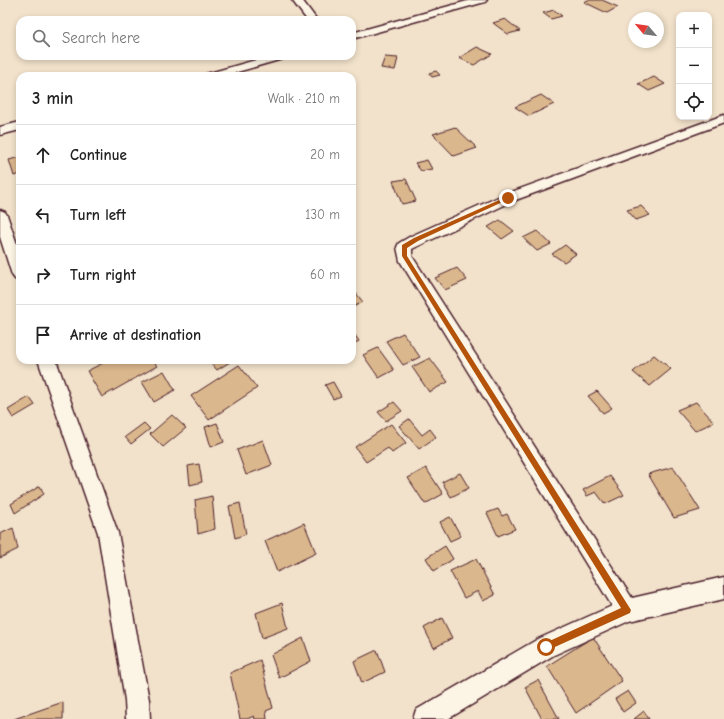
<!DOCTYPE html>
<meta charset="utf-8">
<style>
body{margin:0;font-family:"Comic Neue",sans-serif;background:#f2f2f2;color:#222}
.controls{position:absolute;right:12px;top:12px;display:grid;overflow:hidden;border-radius:8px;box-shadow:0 2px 6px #0003}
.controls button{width:36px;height:36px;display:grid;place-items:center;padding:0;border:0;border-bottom:1px solid #e0e0e0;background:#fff;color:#222;font:20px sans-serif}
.compass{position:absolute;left:628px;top:12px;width:36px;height:36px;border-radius:50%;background:#fff;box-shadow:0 2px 6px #0003;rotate:299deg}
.stop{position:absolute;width:12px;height:12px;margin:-9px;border:3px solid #b45309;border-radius:50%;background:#fff}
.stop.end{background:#b45309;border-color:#fff;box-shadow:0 1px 4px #0008}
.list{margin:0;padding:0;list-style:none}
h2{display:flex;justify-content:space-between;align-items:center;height:52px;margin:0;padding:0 16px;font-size:17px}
h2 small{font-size:13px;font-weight:400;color:#767676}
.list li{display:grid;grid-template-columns:26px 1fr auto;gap:12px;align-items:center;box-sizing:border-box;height:60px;padding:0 16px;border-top:1px solid #e0e0e0}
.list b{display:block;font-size:15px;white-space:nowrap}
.list em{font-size:13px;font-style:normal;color:#767676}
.icon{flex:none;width:22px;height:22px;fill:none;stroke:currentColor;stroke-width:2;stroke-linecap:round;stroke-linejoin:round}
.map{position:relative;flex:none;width:724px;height:719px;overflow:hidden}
.search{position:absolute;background:#fff;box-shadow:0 2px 6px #0003;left:16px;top:16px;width:340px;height:44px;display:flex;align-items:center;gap:10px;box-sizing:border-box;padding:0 14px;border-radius:12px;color:#767676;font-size:15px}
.panel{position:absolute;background:#fff;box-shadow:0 2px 6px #0003;left:16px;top:72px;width:340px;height:292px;border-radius:12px}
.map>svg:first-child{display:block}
.building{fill:#dbb78d;stroke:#4a1f2b}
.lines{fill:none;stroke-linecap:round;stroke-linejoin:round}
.minor-casing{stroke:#4a1f2b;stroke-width:3}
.minor{fill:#fcf5e5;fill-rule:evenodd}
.route{fill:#b45309}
</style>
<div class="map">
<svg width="724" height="719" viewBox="0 0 724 719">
<rect width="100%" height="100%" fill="#f2e2cb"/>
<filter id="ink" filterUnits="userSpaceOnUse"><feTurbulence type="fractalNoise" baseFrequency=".025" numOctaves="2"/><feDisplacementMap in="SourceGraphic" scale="8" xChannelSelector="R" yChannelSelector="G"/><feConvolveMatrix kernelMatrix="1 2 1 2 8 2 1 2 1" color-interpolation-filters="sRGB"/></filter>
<g filter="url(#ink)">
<path class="building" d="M 588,0 L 602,0 L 618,7 L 607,13 L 584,2 Z
M 554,10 L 562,16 L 551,19 L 543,13 Z
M 505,19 L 520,31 L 508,34 L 493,23 Z
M 477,47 L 492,54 L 474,65 L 459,58 Z
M 385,57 L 398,58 L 395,70 L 381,68 Z
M 436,71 L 440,75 L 432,77 L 429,73 Z
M 654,77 L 665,84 L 649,91 L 638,84 Z
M 541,95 L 554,104 L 529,116 L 515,107 Z
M 455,127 L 477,148 L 454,156 L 433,134 Z
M 20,157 L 20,174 L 14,176 L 9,160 Z
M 427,160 L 432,169 L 421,171 L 415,163 Z
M 406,179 L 416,201 L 402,204 L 393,181 Z
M 641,206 L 650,215 L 636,220 L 627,210 Z
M 500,220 L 514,231 L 502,239 L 488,227 Z
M 537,231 L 551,244 L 537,251 L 523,238 Z
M 565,245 L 576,254 L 564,262 L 552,254 Z
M 457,268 L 467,280 L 445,290 L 435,278 Z
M 355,292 L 363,302 L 353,307 L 352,294 Z
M 352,331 L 359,341 L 352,345 Z
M 403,333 L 420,357 L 403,365 L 386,341 Z
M 378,348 L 394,370 L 379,378 L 363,355 Z
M 654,355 L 671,369 L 650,386 L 633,372 Z
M 430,358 L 448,382 L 429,392 L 412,367 Z
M 109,360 L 153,360 L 157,366 L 102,397 L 87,371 Z
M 212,360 L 233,360 L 217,370 L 210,362 Z
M 239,365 L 257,388 L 209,420 L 191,396 Z
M 164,371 L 175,390 L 154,402 L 142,382 Z
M 333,382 L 341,396 L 333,399 L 325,385 Z
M 597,391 L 612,408 L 603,413 L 588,396 Z
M 29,397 L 35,405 L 13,418 L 8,410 Z
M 394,402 L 402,411 L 386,421 L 378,412 Z
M 696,402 L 714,422 L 695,431 L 677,410 Z
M 172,415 L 186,428 L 163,447 L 150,434 Z
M 409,419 L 422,435 L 430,429 L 436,437 L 419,449 L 399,426 Z
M 144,423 L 150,429 L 131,444 L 125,437 Z
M 217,423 L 224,442 L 211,447 L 205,427 Z
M 391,424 L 406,443 L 392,453 L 388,448 L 366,462 L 355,447 Z
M 263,440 L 272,465 L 246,475 L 237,450 Z
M 199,464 L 202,482 L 190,485 L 188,466 Z
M 673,467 L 700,510 L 674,518 L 648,474 Z
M 426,468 L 443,494 L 425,504 L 408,478 Z
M 460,473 L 469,488 L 451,497 L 442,482 Z
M 610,476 L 624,495 L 605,504 L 596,492 L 587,496 L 583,490 Z
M 40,486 L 44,494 L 15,513 L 11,504 Z
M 212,496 L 215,529 L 198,534 L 195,500 Z
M 240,503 L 246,534 L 235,538 L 229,506 Z
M 498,509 L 502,516 L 507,514 L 515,529 L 498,536 L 487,513 Z
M 450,517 L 461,536 L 450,541 L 440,522 Z
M 304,523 L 316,553 L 277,572 L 265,541 Z
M 13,528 L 18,549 L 0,558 L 0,534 Z
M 445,546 L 453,559 L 434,571 L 426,558 Z
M 476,559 L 495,595 L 483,601 L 478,591 L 464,598 L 450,571 Z
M 282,603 L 288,628 L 262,638 L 256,613 Z
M 442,618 L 452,638 L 434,648 L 424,628 Z
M 593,637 L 622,681 L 576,713 L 547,666 Z
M 303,638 L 311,661 L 279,678 L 271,655 Z
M 377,650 L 385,672 L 362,683 L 354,661 Z
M 260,660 L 273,708 L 266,711 L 267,719 L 255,719 L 254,716 L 247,719 L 240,719 L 230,673 Z
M 538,680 L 559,719 L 542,719 L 525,687 Z
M 628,691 L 636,703 L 623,712 L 615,699 Z
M 63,702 L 63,719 L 14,719 Z
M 644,711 L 649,719 L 634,719 Z"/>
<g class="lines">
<g class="minor-casing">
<path id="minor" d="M 292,0 L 302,0 L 317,20 L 307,20 Z
M 471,0 L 487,0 L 485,2 L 352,39 L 352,33 Z
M 270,56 L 287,56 L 286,58 L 223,76 L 204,76 L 206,74 Z
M 724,115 L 724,123 L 513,201 L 412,249 L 412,256 L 632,598 L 724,577 L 724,599 L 629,621 L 554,655 L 448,719 L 413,719 L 416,710 L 538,639 L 612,606 L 400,261 L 397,247 L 399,243 L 411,236 L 503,195 Z
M 20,122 L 20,130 L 0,135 L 0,127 Z
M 0,210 L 5,212 L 7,215 L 20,253 L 20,281 L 15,279 L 12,275 L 0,237 Z
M 38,360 L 56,360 L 118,533 L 149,700 L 150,719 L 126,719 L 125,700 L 98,533 Z"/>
</g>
<use href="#minor" class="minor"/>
</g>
</g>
<path class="route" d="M 506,197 L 511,198 L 418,241 L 407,248 L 407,256 L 631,610 L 630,613 L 546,651 L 543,650 L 543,644 L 621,608 L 402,256 L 402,245 L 414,238 Z"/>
</svg>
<div class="controls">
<button>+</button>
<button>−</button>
<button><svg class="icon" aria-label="locate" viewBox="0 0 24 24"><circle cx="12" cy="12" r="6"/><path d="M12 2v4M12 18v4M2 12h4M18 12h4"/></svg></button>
</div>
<svg class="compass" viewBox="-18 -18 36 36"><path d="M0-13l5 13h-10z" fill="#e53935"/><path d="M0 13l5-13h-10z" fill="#767676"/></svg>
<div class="stop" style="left:546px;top:647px"></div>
<div class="stop end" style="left:508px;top:198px"></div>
<div class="search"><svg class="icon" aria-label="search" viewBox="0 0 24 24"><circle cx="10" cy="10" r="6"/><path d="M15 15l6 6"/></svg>Search here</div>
<section class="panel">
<h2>3 min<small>Walk · 210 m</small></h2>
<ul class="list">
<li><svg class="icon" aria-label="ahead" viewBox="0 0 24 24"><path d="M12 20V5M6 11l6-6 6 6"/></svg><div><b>Continue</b></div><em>20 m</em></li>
<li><svg class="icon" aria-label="left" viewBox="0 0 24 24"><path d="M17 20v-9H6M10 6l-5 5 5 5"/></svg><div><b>Turn left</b></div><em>130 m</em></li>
<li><svg class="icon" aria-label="right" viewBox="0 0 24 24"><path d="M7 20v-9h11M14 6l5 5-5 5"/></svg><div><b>Turn right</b></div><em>60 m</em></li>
<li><svg class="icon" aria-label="arrive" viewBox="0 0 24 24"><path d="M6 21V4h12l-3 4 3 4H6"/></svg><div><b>Arrive at destination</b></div></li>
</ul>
</section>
</div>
